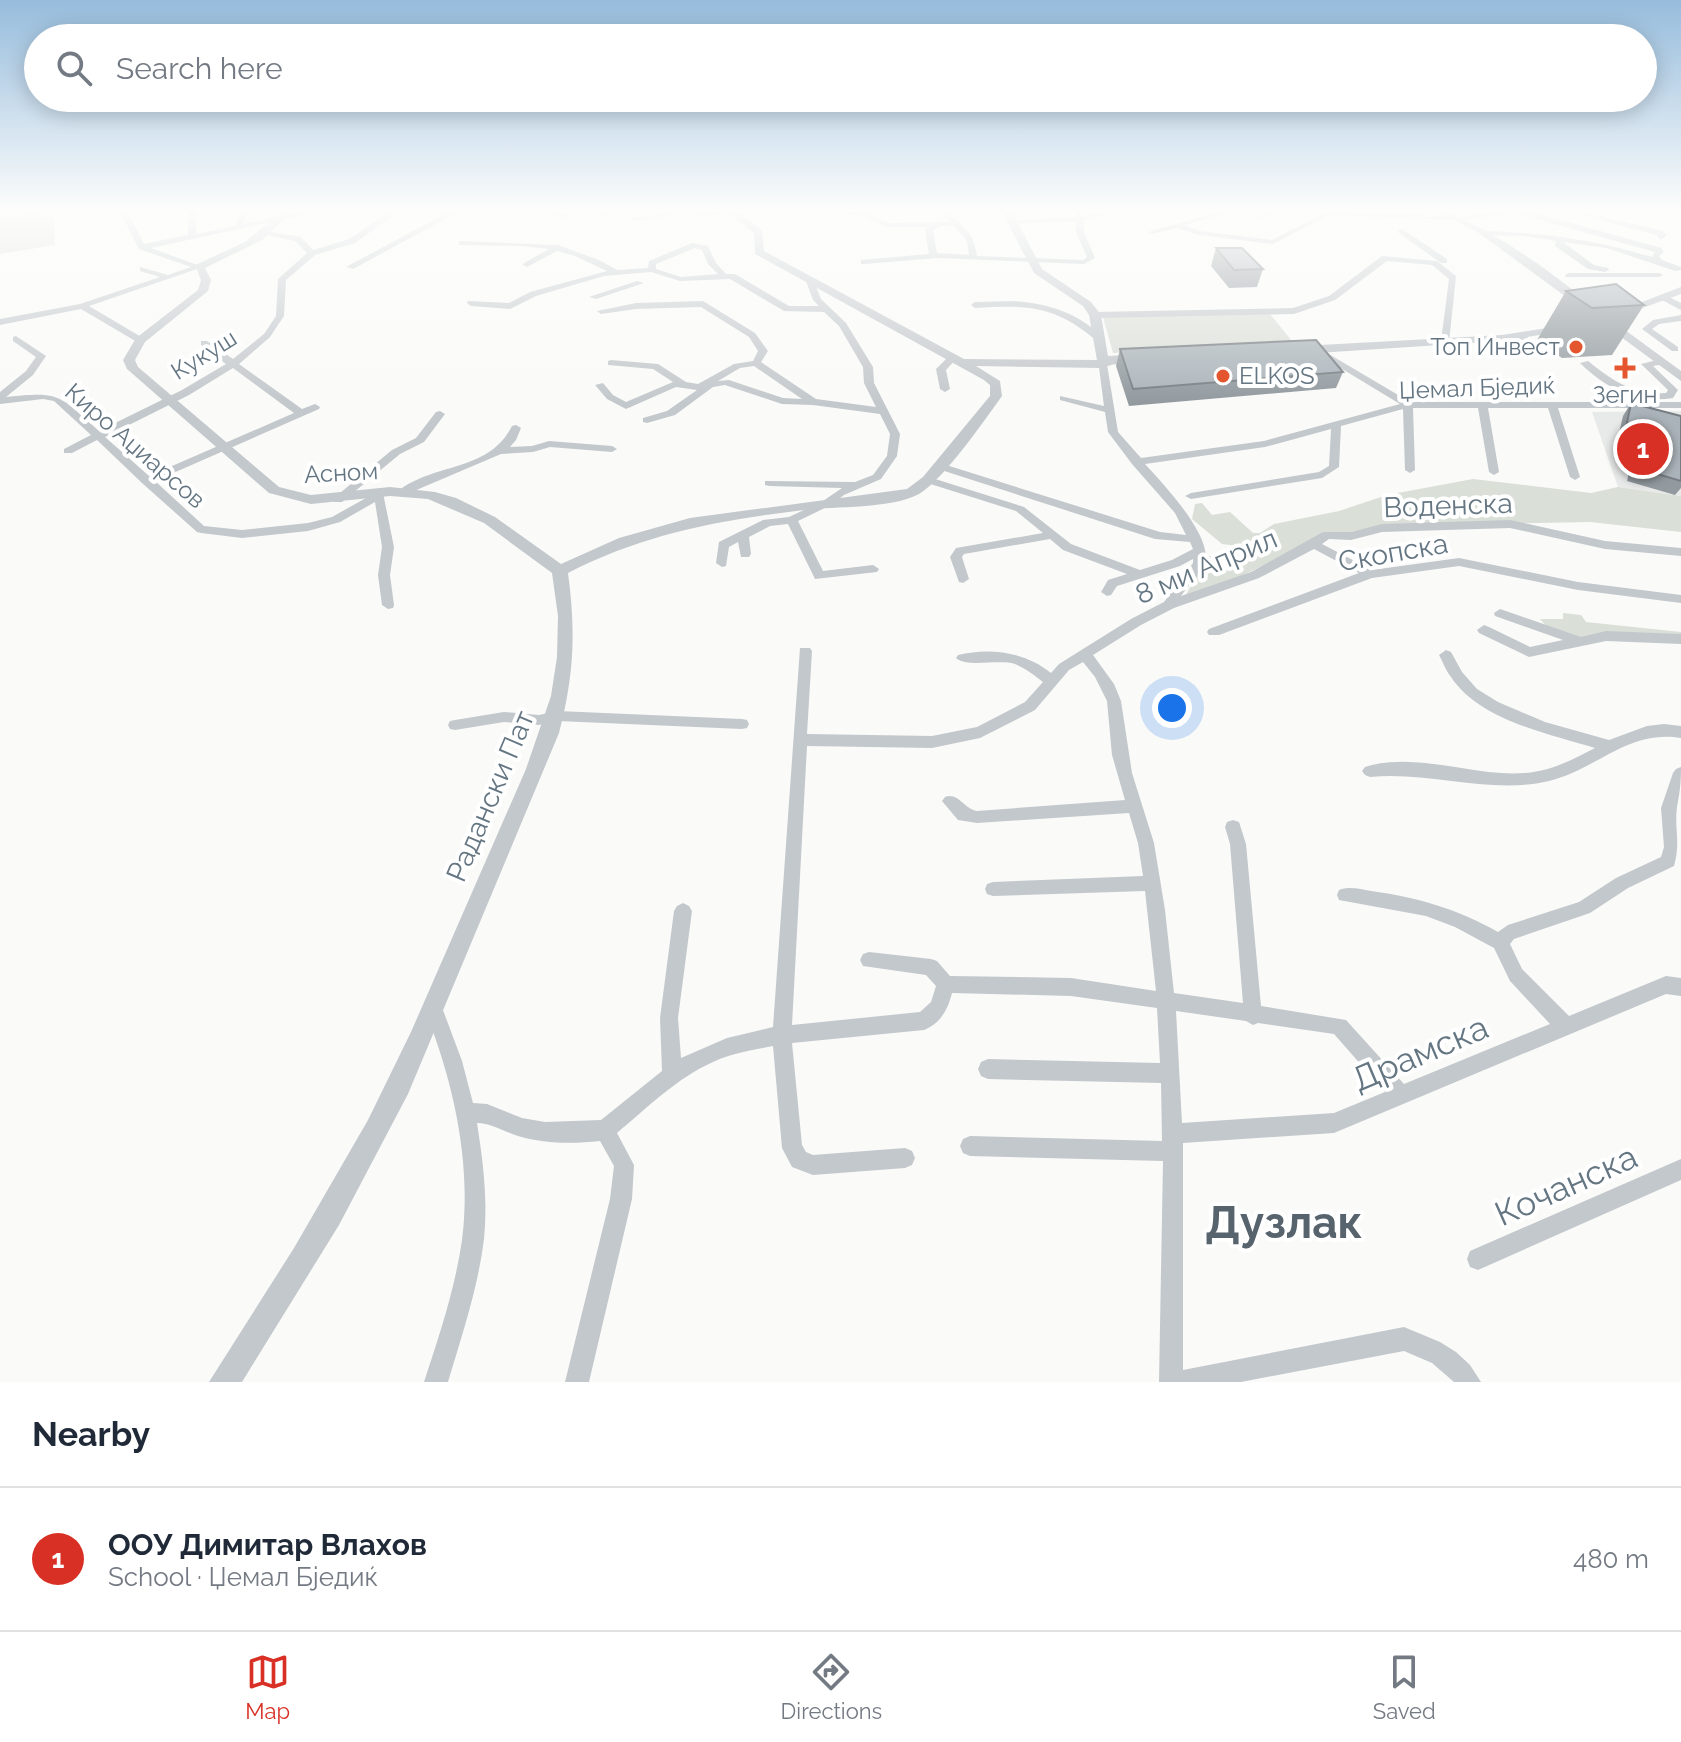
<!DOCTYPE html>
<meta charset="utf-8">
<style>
body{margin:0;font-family:Raleway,sans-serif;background:#f2f2f3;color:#1f2937}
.you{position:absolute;left:1172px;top:708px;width:28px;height:28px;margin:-20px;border:6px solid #fff;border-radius:50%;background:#1a73e8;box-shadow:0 0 0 12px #1a73e833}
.badge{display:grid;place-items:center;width:52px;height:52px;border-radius:50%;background:#d93025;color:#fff;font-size:26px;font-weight:700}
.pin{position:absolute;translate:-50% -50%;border:4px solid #fff;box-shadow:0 2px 8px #0006}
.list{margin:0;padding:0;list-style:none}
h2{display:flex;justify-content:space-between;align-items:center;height:104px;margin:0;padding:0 32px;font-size:34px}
h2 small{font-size:26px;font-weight:400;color:#747a83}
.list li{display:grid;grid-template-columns:52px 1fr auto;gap:24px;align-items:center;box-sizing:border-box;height:144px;padding:0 32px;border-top:2px solid #e0e1e3}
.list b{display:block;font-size:30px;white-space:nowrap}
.list p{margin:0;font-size:26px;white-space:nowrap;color:#747a83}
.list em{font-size:26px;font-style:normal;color:#747a83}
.icon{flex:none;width:44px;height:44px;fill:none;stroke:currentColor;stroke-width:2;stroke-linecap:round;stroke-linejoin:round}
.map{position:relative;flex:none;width:1681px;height:1382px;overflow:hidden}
.search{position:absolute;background:#fff;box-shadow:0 4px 20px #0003;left:24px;right:24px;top:24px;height:88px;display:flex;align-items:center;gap:20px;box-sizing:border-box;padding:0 28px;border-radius:44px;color:#747a83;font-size:30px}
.sheet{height:248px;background:#fff}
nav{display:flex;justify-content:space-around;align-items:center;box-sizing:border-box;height:112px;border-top:2px solid #e0e1e3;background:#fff;font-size:22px;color:#747a83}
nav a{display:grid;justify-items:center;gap:4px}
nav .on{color:#d93025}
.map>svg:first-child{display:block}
.built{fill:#e8e9e9}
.green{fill:#dadfd7}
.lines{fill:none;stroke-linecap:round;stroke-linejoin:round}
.minor{fill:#c3c8cc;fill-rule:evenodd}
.tertiary{fill:#c3c8cc;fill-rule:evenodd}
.wall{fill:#929a9f}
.building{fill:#aab3b9;stroke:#777d82;stroke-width:2}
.poi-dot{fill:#e4572e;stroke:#fff;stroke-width:3}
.labels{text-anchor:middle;stroke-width:8;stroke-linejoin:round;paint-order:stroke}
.far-poi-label{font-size:24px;fill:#657683;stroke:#fff;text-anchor:end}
.far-street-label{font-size:24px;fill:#657683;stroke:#fff}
.street-label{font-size:28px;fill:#657683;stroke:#fff}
.near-street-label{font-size:34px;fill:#657683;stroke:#fff}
.near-district-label{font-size:44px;font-weight:bold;fill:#57646e;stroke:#fff}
</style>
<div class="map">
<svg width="1681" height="1382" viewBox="0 0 1681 1382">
<rect width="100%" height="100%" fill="#fafaf8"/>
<path class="built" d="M 1681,411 L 1681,496 L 1618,487 L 1592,412 Z"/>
<path class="green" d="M 39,210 L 54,210 L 55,245 L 0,254 L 0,217 Z
M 1270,314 L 1296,346 L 1113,353 L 1103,317 Z
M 1473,479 L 1591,493 L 1618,487 L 1681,496 L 1681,532 L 1590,522 L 1379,526 L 1346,533 L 1329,533 L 1225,584 L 1186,595 L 1205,557 L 1211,556 L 1232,567 L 1243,560 L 1246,547 L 1222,544 L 1192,519 L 1195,504 L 1202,503 L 1212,515 L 1230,512 L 1253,533 L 1260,533 L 1274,524 L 1339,511 L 1387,495 Z
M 1563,613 L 1581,615 L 1586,622 L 1681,632 L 1681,637 C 1646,638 1562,649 1540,619 L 1563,619 Z"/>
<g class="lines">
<path class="minor" d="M 119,210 L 127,210 L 144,244 L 188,235 L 189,210 L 197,210 L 196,234 L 235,226 L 241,210 L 249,210 L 243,224 L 312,210 L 327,210 L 151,248 L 203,267 L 89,306 L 143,338 L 143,342 L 137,342 L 81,309 L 0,325 L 0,319 L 80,304 L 160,277 L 140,271 L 140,267 L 168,275 L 191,267 L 139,249 Z
M 392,210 L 401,210 L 355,243 L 315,255 L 286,280 L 284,316 L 270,337 L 239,364 L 302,409 L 315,404 L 320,407 L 319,409 L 155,481 L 204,526 L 242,530 L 308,523 L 332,517 L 375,493 L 383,493 L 394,547 L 390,575 L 394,605 L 393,608 L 388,609 L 382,605 L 378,575 L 382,547 L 375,502 L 340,522 L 308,531 L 242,538 L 201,533 L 197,532 L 142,483 L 97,440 L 72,453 L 64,453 L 64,449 L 91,435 L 54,401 L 43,399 L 0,404 L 0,392 L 26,371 L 36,357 L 13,341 L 13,337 L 16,336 L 46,356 L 33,375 L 6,397 C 62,391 58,395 99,431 L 182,390 L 226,364 L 201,345 L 201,341 L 207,341 L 233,359 L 264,334 L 276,316 L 278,279 L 307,253 L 295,241 L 266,235 L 266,231 L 301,237 L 313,250 L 349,239 ZM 233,368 L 294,413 L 149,476 L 105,437 L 189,395 Z
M 452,210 L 462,210 L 353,269 L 346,267 Z
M 544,210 L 555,210 L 572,218 L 565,220 Z
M 593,210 L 603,210 L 611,215 L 604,217 Z
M 680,210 L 704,213 L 735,211 L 704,217 L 689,213 L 635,221 L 631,219 Z
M 778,210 L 786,210 L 780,216 L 776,214 Z
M 822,210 L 865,212 L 888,223 L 949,222 L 938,210 L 946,210 C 962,226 974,231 977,256 L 1083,260 L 1087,257 L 1076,232 L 1076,221 L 1012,224 L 1008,222 L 1012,220 L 1076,217 L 1075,210 L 1083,210 L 1083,216 L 1115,210 L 1132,210 L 1083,220 L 1084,232 L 1095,258 L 1084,264 L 938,258 L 864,264 L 861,264 L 861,260 L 929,254 L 925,229 L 928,227 L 887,227 L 863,216 L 825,213 ZM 941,226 L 954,226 L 967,241 L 969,255 L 937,253 L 933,230 Z
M 1162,210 L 1189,210 L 1178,215 Z
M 1226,210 L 1239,210 L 1185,225 L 1200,231 L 1272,240 L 1326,212 L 1462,216 L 1504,210 L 1525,210 L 1661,248 L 1664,252 L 1659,256 L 1662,260 L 1681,267 L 1681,270 L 1675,271 L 1607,248 L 1563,242 L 1594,265 L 1608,268 L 1609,270 L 1605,272 L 1588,269 L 1555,246 L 1556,241 L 1525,236 L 1484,235 L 1480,233 L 1484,231 C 1541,232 1597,240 1652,257 L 1655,252 L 1515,213 L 1462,220 L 1327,216 L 1273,244 L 1199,235 L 1177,228 L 1152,234 L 1148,232 Z
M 1276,210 L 1285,211 L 1258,219 L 1254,217 Z
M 1562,210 L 1575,210 L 1662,231 L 1667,235 L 1661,240 L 1656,235 Z
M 1627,210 L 1665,210 L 1656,216 Z
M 1402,229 L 1447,259 L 1447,263 L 1441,263 L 1399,233 L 1398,231 Z
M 462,241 L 558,245 L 599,260 L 617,270 L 648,268 L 649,261 L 692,243 L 708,246 L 716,263 L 726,274 L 735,274 L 789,306 L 819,306 L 813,300 L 806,281 L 813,279 L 821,299 L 846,323 L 873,367 L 874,383 L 900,434 L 897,456 L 881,479 L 844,495 L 831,505 L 798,521 L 823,571 L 873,565 L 879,569 L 877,572 L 815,579 L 788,524 L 770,526 L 749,537 L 751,554 L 749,557 L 741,557 L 738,542 L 729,547 L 726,566 L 722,567 L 716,563 L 719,542 L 763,520 L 789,517 L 823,501 L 842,488 L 769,486 L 765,485 L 765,481 L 855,482 L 873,475 L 887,456 L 890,434 L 880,414 L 813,405 L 782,404 L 725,385 L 713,387 L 675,415 L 647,423 L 643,422 L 643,418 L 667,411 L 697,390 L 676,387 L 626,409 L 607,399 L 595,385 L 603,383 L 613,395 L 626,402 L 673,382 L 653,369 L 608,365 L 608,361 L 611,360 L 658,364 L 686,382 L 698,384 L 734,364 L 753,361 L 758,351 L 749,337 L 701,307 L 636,309 L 601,314 L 597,311 L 636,303 L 703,301 L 755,333 L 768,351 L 761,362 L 816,399 L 876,407 L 864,383 L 863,367 L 839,326 L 824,312 L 784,311 L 730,279 L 680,281 L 651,272 L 604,276 L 536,296 L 510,309 L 471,306 L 467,303 L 468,301 L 509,303 L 530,292 L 607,271 L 575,256 L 557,251 L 527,267 L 523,265 L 524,263 L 549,249 L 522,246 L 459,245 L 459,241 ZM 695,248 L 702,250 L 708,264 L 718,274 L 681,277 L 656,269 L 656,264 ZM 754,366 L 802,399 L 783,398 L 729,380 L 718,381 L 740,368 Z
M 1382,256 L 1437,261 L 1456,276 L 1449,343 L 1441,341 L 1449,279 L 1432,265 L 1387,261 L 1335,300 L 1294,314 L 1095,318 L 1091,315 L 1095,312 L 1293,308 L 1329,296 Z
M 1569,273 L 1659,273 L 1663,275 L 1659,277 L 1566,277 L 1565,275 Z
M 637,281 L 644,283 L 596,299 L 589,297 Z
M 1663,294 L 1681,303 L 1681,310 L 1660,299 L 1659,297 Z
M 1012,301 C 1048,303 1079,313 1105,339 L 1097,341 C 1054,305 1029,305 975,308 L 971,305 L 975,302 Z
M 1681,315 L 1681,321 L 1659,324 L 1652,329 L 1678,347 L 1678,351 L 1672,351 L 1642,329 L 1653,320 Z
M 1521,333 L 1541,347 L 1541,351 L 1492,353 L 1487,350 L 1492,347 L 1529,346 L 1516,336 Z
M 1317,347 L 1410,402 L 1681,402 L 1681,408 L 1558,408 L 1580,477 L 1575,480 L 1570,477 L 1548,408 L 1488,408 L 1499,472 L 1494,475 L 1489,472 L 1478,408 L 1413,408 L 1415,470 L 1410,473 L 1405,470 L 1403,409 L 1341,426 L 1339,467 L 1322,478 L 1191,499 L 1185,496 L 1191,493 L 1319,472 L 1329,466 L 1331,429 L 1265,447 L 1145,464 C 1163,484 1216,539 1204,565 C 1199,576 1188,586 1181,596 L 1251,572 L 1323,532 L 1351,532 L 1382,524 L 1510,520 L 1605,541 L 1681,548 L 1681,556 L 1605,549 L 1510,528 L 1382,532 L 1351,540 L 1329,539 L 1322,544 L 1372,570 L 1459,558 L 1578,582 L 1681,595 L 1681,603 L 1578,590 L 1459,566 L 1372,578 L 1219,635 L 1209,635 L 1207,632 L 1209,629 L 1359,573 L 1314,549 L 1259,578 L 1174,608 L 1141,625 L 1093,655 L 1114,684 L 1121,701 L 1132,773 L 1154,843 L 1165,910 L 1174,993 L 1243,1003 L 1230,844 L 1225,827 L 1227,822 L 1233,820 L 1239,822 L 1246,844 L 1261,1006 L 1346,1020 L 1404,1084 L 1550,1024 L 1510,981 L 1494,948 L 1455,927 L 1426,916 L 1339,900 L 1337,895 L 1339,890 C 1349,886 1360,889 1371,891 C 1416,897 1458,909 1498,932 L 1508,925 L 1579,902 L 1616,878 L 1661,857 L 1664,847 L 1661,808 L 1673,773 L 1676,769 L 1681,767 C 1681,783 1680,791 1677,807 C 1674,829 1681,841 1674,866 L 1628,888 L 1590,913 L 1514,939 L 1510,944 L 1522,969 L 1569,1016 L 1666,976 L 1681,978 L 1681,996 L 1666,994 L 1334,1133 L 1183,1143 L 1183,1370 L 1404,1327 L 1440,1342 L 1456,1352 L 1470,1365 L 1481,1382 L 1454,1382 L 1432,1363 L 1404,1351 L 1241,1382 L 1159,1382 L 1163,1161 L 970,1156 L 963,1153 L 960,1146 L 963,1139 L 970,1136 L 1162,1141 L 1161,1083 L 988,1079 L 981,1076 L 978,1069 L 981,1062 L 988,1059 L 1160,1063 L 1157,1008 L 1071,996 L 952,993 C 948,1009 941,1023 924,1030 L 792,1043 L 802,1145 L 806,1152 L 813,1155 L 905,1148 L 912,1151 L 915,1158 L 912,1165 L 905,1168 L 813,1175 L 792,1167 L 782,1148 L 773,1046 C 753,1050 732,1053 713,1062 C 677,1078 648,1107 617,1133 L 634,1165 L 632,1199 L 589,1382 L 565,1382 L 610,1199 L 614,1166 L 600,1141 C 573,1144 545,1144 518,1136 C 505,1132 491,1123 477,1123 C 483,1161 488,1200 484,1239 C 478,1288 462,1335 448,1382 L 424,1382 C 439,1336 455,1289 462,1240 C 472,1162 453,1080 424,1008 L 426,1002 L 433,999 L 440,1002 L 462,1061 L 473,1103 L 487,1104 L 522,1118 L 545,1122 L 601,1120 L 662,1071 L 660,1018 L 674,911 L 677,906 L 683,903 L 689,906 L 692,911 L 678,1018 L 681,1058 L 727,1038 L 773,1027 L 800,648 L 810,648 L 812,651 L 807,734 L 932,736 L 977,727 L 1025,702 L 1043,682 C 1034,675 1025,668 1015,664 C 998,659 967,668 956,658 L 958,655 C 990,647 1025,652 1051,673 L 1059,664 L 1131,619 L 1164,602 L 1193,563 L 1193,559 L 1180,566 L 1117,586 L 1111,595 L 1107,596 L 1101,592 L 1108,580 L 1127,574 L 1063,550 L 1050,539 L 964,554 L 962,557 L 969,579 L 963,583 L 959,582 L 950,557 L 956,548 L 1043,533 L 1016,511 L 924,482 L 924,478 L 932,478 L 1024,507 L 1071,544 L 1140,570 L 1172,560 L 1193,549 L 1190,542 L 1155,539 L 935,468 L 935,464 L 943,464 L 1160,532 L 1186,535 L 1175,513 L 1132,464 L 1108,432 L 1105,412 L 1060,400 L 1060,396 L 1104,406 L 1098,360 L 1106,358 L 1118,432 L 1141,458 L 1264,441 L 1400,404 L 1314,352 L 1312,350 ZM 1083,662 L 1095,677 L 1107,701 L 1112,755 L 1125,800 L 977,811 C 964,809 958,792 945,797 L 942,801 L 958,820 L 977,823 L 1129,813 L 1138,843 L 1143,876 L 993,882 L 987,884 L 985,889 L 987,894 L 993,896 L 1145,891 L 1156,991 L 1071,978 L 950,976 L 937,961 L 931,959 L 869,952 L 863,954 L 860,960 L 863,966 L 926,975 L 936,986 L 931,1002 L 920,1012 L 792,1025 L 807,746 L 932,748 L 980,738 L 1035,710 L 1069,670 ZM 1176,1011 L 1246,1021 L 1253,1025 L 1258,1023 L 1334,1034 L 1385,1092 L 1334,1113 L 1182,1123 Z
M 950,355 L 958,357 L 946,370 L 950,389 L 945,392 L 940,389 L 936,369 Z
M 1661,359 L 1664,360 L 1664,364 L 1653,366 L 1678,390 L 1673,398 C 1638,404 1605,388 1580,363 L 1588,361 C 1612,380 1634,396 1666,393 L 1668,390 L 1641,364 Z
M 440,411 L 445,414 L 424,442 L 400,454 L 342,502 L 334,502 L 334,498 L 392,450 L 416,438 L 436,412 Z
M 516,425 L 521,428 L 516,440 L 510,447 L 532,446 L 549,441 L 612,446 L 617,449 L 612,452 L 550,447 L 533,452 L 501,454 L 407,494 L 403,495 L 397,492 C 433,462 488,473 512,426 Z
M 1500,609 L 1581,637 L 1606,631 L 1681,634 L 1681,644 L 1606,641 L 1529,657 L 1479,633 L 1477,630 L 1484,625 L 1489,627 L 1530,647 L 1563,640 L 1495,616 L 1494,613 Z
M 1446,650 L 1451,652 L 1462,672 L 1477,689 L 1498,702 L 1545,722 L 1609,740 L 1647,726 L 1664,724 L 1681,726 L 1681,738 C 1628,729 1598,769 1549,781 C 1490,795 1430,771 1370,777 L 1365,775 L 1362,771 L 1365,767 C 1416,751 1473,777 1525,773 C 1551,771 1572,760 1595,748 C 1549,734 1479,720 1451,677 C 1446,671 1443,662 1439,655 Z
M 558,711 L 742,719 L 747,720 L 749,724 L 747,728 L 742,729 L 558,721 L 539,725 L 504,722 L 455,730 L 450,729 L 448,725 L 450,721 L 455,720 L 504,712 L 539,715 Z
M 1681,1159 L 1681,1180 L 1478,1270 L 1470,1267 L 1467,1259 L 1470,1251 Z"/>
<path class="tertiary" d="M 284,210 L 294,210 L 262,240 L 205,268 L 211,280 L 208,291 L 145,342 L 135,360 L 138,367 L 279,487 L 311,495 L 390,487 L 435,492 L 456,498 L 495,517 L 561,564 L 619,538 L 690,518 L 907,489 L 923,477 L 990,396 L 990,385 L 984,380 L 755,254 L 754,233 L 725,210 L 736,210 L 762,230 L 764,251 L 964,359 L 1097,360 L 1089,315 L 1083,306 L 1034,273 L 1001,210 L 1011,210 L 1042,269 L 1091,302 L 1101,315 L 1108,356 L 1140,354 L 1146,358 C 1134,366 1115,361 1103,368 L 976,366 L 1000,381 L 1002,396 C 984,421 944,479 919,494 C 892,509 835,506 804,510 C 720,520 643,534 568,573 C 576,632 574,676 559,733 L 408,1094 L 339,1225 L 242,1382 L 209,1382 L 294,1248 L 368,1120 L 411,1032 L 526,769 L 551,696 L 557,657 L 558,616 L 552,573 L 484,523 L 428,499 L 390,496 L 311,504 L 269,493 L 127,369 L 123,360 L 136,338 L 198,290 L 201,280 L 195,265 L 245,242 Z
M 1433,210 C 1466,210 1566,281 1591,306 L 1581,308 L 1479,233 Z
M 1681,287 L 1681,294 L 1626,314 L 1616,312 Z
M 1602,319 L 1610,319 L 1681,371 L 1681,381 L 1602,323 Z
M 1567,325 L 1571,326 L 1571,330 L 1502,341 L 1302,354 L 1296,350 L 1302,346 L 1502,335 Z"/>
</g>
<path class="wall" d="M 1216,248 L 1263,269 L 1257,287 L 1229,288 L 1211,266 Z
M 1566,291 L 1644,305 L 1612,355 L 1562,358 L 1537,340 Z
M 1120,349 L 1343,372 L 1336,388 L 1129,406 L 1116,366 Z
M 1631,403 L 1681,416 L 1681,488 L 1675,495 L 1627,481 L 1633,455 L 1615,450 L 1623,416 Z"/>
<path class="building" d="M 1216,248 L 1242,248 L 1263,269 L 1234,270 Z
M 1616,284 L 1644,305 L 1592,308 L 1566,291 Z
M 1316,340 L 1343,372 L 1133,389 L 1120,349 Z
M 1631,403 L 1681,416 L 1681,481 L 1637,468 L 1642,442 L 1624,437 Z"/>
<linearGradient id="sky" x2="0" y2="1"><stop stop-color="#96bcdc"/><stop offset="0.52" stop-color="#fdfdfc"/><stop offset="1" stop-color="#fdfdfc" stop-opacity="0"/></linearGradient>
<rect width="1681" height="404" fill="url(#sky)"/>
<g class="poi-dot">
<circle cx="1576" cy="347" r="8"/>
<path d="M1621 356h8v8h8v8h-8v8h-8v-8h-8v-8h8z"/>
<circle cx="1223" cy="376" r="8"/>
</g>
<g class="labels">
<g class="far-poi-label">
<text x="1560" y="355">Топ Инвест</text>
<text x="1239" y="384" text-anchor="start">ELKOS</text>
<text x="1625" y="403" text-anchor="middle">Зегин</text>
</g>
<g class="far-street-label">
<text transform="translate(204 355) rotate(-32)" y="8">Кукуш</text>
<text transform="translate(1477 388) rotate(-2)" y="8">Џемал Бједиќ</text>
<text transform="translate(135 446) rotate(41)" y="8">Киро Аџиарсов</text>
<text transform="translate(341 473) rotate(-3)" y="8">Асном</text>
</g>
<g class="street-label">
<text transform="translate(1448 505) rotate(-2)" y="10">Воденска</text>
<text transform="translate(1393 552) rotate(-10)" y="10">Скопска</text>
<text transform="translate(1206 566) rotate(-23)" y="10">8 ми Април</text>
<text transform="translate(490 796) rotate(-67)" y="10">Радански Пат</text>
</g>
<g class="near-street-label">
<text transform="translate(1420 1053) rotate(-23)" y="12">Драмска</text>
<text transform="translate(1566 1185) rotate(-24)" y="12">Кочанска</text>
</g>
<g class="near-district-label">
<text x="1284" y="1238">Дузлак</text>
</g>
</g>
</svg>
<div class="you"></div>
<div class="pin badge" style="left:1643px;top:449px">1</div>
<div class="search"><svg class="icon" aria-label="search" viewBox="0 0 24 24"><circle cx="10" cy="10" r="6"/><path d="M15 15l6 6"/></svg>Search here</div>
</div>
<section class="sheet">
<h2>Nearby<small></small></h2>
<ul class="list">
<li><span class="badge">1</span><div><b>ООУ Димитар Влахов</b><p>School · Џемал Бједиќ</p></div><em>480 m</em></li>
</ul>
</section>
<nav>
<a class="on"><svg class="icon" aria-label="map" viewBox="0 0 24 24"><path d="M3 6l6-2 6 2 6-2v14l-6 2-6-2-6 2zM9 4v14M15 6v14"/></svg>Map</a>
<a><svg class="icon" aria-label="directions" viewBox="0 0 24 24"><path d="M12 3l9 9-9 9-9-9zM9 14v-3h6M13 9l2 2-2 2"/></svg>Directions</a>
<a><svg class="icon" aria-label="saved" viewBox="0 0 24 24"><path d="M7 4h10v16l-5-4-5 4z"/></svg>Saved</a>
</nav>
